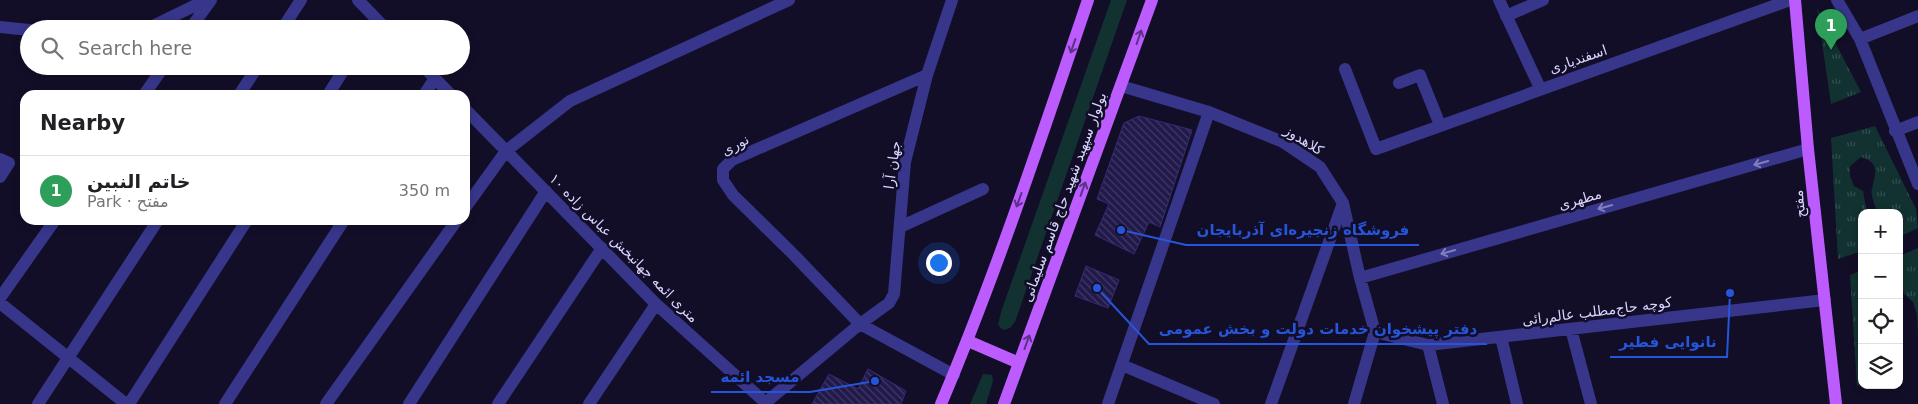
<!DOCTYPE html>
<meta charset="utf-8">
<style>
body{margin:0;font-family:"DejaVu Sans","Noto Naskh Arabic",sans-serif;background:#f2f2f2;color:#202124}
.controls{position:absolute;right:15px;bottom:15px;display:grid;overflow:hidden;border-radius:10px;box-shadow:0 2px 8px #0003}
.controls button{width:45px;height:45px;display:grid;place-items:center;padding:0;border:0;border-bottom:1px solid #e0e0e0;background:#fff;color:#202124;font:25px sans-serif}
.you{position:absolute;left:938px;top:262px;width:18px;height:18px;margin:-12px;border:4px solid #fff;border-radius:50%;background:#1a73e8;box-shadow:0 0 0 8px #1a73e833}
.badge{display:grid;place-items:center;width:32px;height:32px;border-radius:50%;background:#127d87;color:#fff;font-size:16px;font-weight:700}
.pin{position:absolute;translate:-50% -41px;filter:drop-shadow(0 1px 2px #0008)}
.pin::after{content:'';position:absolute;top:26px;width:18px;height:15px;background:inherit;clip-path:polygon(0 0,100% 0,50% 100%)}
.list{margin:0;padding:0;list-style:none}
h2{display:flex;justify-content:space-between;align-items:center;height:65px;margin:0;padding:0 20px;font-size:21px}
h2 small{font-size:16px;font-weight:400;color:#757577}
.list li{display:grid;grid-template-columns:32px 1fr auto;gap:15px;align-items:center;box-sizing:border-box;height:70px;padding:0 20px;border-top:1px solid #e0e0e0}
.list b{display:block;font-size:19px;white-space:nowrap}
.list p{margin:0;font-size:16px;white-space:nowrap;color:#757577}
.list em{font-size:16px;font-style:normal;color:#757577}
.icon{flex:none;width:28px;height:28px;fill:none;stroke:currentColor;stroke-width:2;stroke-linecap:round;stroke-linejoin:round}
.map{position:relative;flex:none;width:1918px;height:404px;overflow:hidden}
.search{position:absolute;background:#fff;box-shadow:0 2px 8px #0003;left:20px;top:20px;width:450px;height:55px;display:flex;align-items:center;gap:12px;box-sizing:border-box;padding:0 18px;border-radius:28px;color:#757577;font-size:19px}
.panel{position:absolute;background:#fff;box-shadow:0 2px 8px #0003;left:20px;top:90px;width:450px;height:135px;border-radius:15px}
.map>svg:first-child{display:block}
.grass{fill:#113230}
.park{fill:url(#park-tufts)}
.building{fill:url(#building-back-hatch);stroke:#362a78}
.lines{fill:none;stroke-linecap:round;stroke-linejoin:round}
.minor{stroke:#37368a;stroke-width:12}
.major{stroke:#bc5cff;stroke-width:12}
.oneway{stroke:#5e3189}
.oneway2{stroke:#807ebf}
.labels{text-anchor:middle;stroke-width:5;stroke-linejoin:round;paint-order:stroke}
.street-label{font-size:14px;fill:#d9d5ff;stroke:#120e28}
.leader{fill:none;stroke:#2655da;stroke-width:2}
.callout-dot{fill:#2655da;stroke:#120e28;stroke-width:2}
.callout-label{font-size:15px;text-anchor:middle;font-weight:bold;fill:#2655da;stroke:#120e28;stroke-width:5;stroke-linejoin:round;paint-order:stroke}
</style>
<div class="map">
<svg width="1918" height="404" viewBox="0 0 1918 404">
<defs>
<pattern id="park-tufts" width="24" height="20" patternUnits="userSpaceOnUse" patternTransform="scale(1.25)"><rect width="24" height="20" fill="#113230"/><path d="M3 7l-1-3M5 7V3M7 7l1-3M15 17l-1-3M17 17v-4M19 17l1-3" fill="none" stroke="#334f4f"/></pattern>
<pattern id="building-back-hatch" width="6" height="6" patternUnits="userSpaceOnUse" patternTransform="scale(1.25)"><rect width="6" height="6" fill="#21194a"/><path d="M-1 5l2 2M0 0l6 6M5-1l2 2" fill="none" stroke="#413a65"/></pattern>
</defs>
<rect width="100%" height="100%" fill="#120e28"/>
<path class="grass" d="M 1111,0 L 1127,0 L 1015,322 L 1010,328 L 1003,330 L 998,325 L 1001,312 Z
M 983,374 L 992,375 L 993,381 L 986,404 L 970,404 Z"/>
<path class="park" d="M 1817,8 L 1861,92 L 1831,104 Z
M 1875,126 L 1916,209 L 1918,228 L 1899,237 L 1899,213 L 1877,213 C 1876,206 1870,195 1872,189 C 1875,174 1881,163 1861,157 L 1850,166 L 1850,176 L 1854,186 L 1863,191 L 1867,213 L 1862,213 L 1862,251 L 1838,259 L 1831,138 Z
M 1918,248 L 1918,334 L 1917,314 L 1913,302 L 1904,294 L 1899,278 L 1899,256 Z
M 1862,270 L 1862,384 L 1857,386 L 1850,275 Z"/>
<path class="building" d="M 1139,116 L 1192,130 L 1160,227 L 1149,222 L 1134,254 L 1095,235 L 1109,204 L 1097,199 L 1124,123 Z
M 1086,266 L 1119,280 L 1108,308 L 1075,296 Z
M 868,369 L 906,391 L 901,404 L 812,404 L 829,374 L 858,389 Z"/>
<g class="lines">
<path class="minor" d="M 358,0 L 386,29
M 1499,0 L 1540,88
M 1837,0 L 1860,39 L 1918,184
M 1506,16 L 1543,0
M 0,27 L 29,30
M 147,29 L 206,0
M 190,29 L 211,0
M 282,29 L 301,0
M 1860,39 L 1918,16
M 423,66 L 451,95
M 1345,69 L 1376,149 L 1790,0
M 927,75 L 732,160 L 723,169 L 723,180 L 733,195 L 795,256 L 860,324 L 889,303 L 894,294 L 905,162 L 927,75 L 952,0
M 1399,83 L 1420,75 L 1440,125
M 1121,86 L 1209,112 L 1283,142 L 1320,167 L 1343,203 L 1360,278 L 1375,332 L 1354,404
M 144,95 L 164,66
M 239,95 L 258,66
M 328,95 L 346,66
M 424,95 L 435,78
M 465,109 L 656,304 L 767,404
M 1895,131 L 1918,122
M 0,159 L 9,163 L 0,177
M 465,208 L 506,151 L 570,101 L 789,0
M 900,227 L 983,189
M 1360,278 L 1808,149
M 0,298 L 55,220
M 0,303 L 126,404
M 1571,329 L 1591,404
M 1375,332 L 1428,345 L 1825,300
M 1501,337 L 1517,404
M 1428,345 L 1443,404
M 1122,365 L 1214,404
M 38,404 L 158,220
M 129,404 L 247,220
M 225,404 L 344,220
M 326,404 L 457,220
M 409,404 L 546,191
M 498,404 L 602,248
M 589,404 L 656,304
M 764,404 L 860,324 L 954,375
M 1108,404 L 1209,112
M 1271,404 L 1343,203"/>
<path class="major" d="M 1795,0 L 1808,149 L 1836,404
M 968,341 L 1019,363
M 941,404 C 997,272 1042,135 1088,0
M 1004,404 L 1152,0"/>
</g>
<defs><path id="oneway-shaft" d="M-6 0H5M1.5-3L5.5 0L1.5 3" fill="none" stroke-width="1.6" stroke-linecap="round" stroke-linejoin="round" transform="scale(1.25)"/></defs>
<g class="oneway">
<use href="#oneway-shaft" transform="translate(1139 37) rotate(-71)"/>
<use href="#oneway-shaft" transform="translate(1073 46) rotate(109)"/>
<use href="#oneway-shaft" transform="translate(1083 189) rotate(-70)"/>
<use href="#oneway-shaft" transform="translate(1019 200) rotate(110)"/>
<use href="#oneway-shaft" transform="translate(1027 342) rotate(-70)"/>
</g>
<g class="oneway2">
<use href="#oneway-shaft" transform="translate(1761 163) rotate(164)"/>
<use href="#oneway-shaft" transform="translate(1605 207) rotate(164)"/>
<use href="#oneway-shaft" transform="translate(1448 252) rotate(164)"/>
</g>
<g class="labels">
<g class="street-label">
<text transform="translate(1578 59) rotate(-19)" y="5">اسفندیاری</text>
<text transform="translate(1304 140) rotate(32)" y="5">کلاهدوز</text>
<text transform="translate(735 145) rotate(-29)" y="5">نوری</text>
<text transform="translate(892 165) rotate(-82)" y="5">جهان آرا</text>
<text transform="translate(1064 197) rotate(-70)" y="5">بولوار سپهبد شهید حاج قاسم سلیمانی</text>
<text transform="translate(1580 199) rotate(-16)" y="5">مطهری</text>
<text transform="translate(1799 204) rotate(-96)" y="5">مفتح</text>
<text transform="translate(624 248) rotate(45)" y="5">۱۰ متری ائمه جهانبخش عباس زاده</text>
<text transform="translate(1597 311) rotate(-7)" y="5">کوچه حاج‌مطلب عالم‌رائی</text>
</g>
</g>
<path class="leader" d="M1121 230L1186 245H1419M1097 288L1149 344H1487M1730 293L1727 357H1610M875 381L810 392H711"/>
<g class="callout-dot">
<circle cx="1121" cy="230" r="5"/>
<circle cx="1097" cy="288" r="5"/>
<circle cx="1730" cy="293" r="5"/>
<circle cx="875" cy="381" r="5"/>
</g>
<g class="callout-label">
<text x="1303" y="235">فروشگاه زنجیره‌ای آذربایجان</text>
<text x="1318" y="334">دفتر پیشخوان خدمات دولت و بخش عمومی</text>
<text x="1668" y="347">نانوایی فطیر</text>
<text x="760" y="382">مسجد ائمه</text>
</g>
</svg>
<div class="controls">
<button>+</button>
<button>−</button>
<button><svg class="icon" aria-label="locate" viewBox="0 0 24 24"><circle cx="12" cy="12" r="6"/><path d="M12 2v4M12 18v4M2 12h4M18 12h4"/></svg></button>
<button><svg class="icon" aria-label="layers" viewBox="0 0 24 24"><path d="M12 4l9 5-9 5-9-5zM3 14l9 5 9-5"/></svg></button>
</div>
<div class="you"></div>
<div class="pin badge" style="left:1831px;top:50px;background:#2e9e5b">1</div>
<div class="search"><svg class="icon" aria-label="search" viewBox="0 0 24 24"><circle cx="10" cy="10" r="6"/><path d="M15 15l6 6"/></svg>Search here</div>
<section class="panel">
<h2>Nearby<small></small></h2>
<ul class="list">
<li><span class="badge" style="background:#2e9e5b">1</span><div><b>خاتم النبین</b><p>Park · مفتح</p></div><em>350 m</em></li>
</ul>
</section>
</div>
